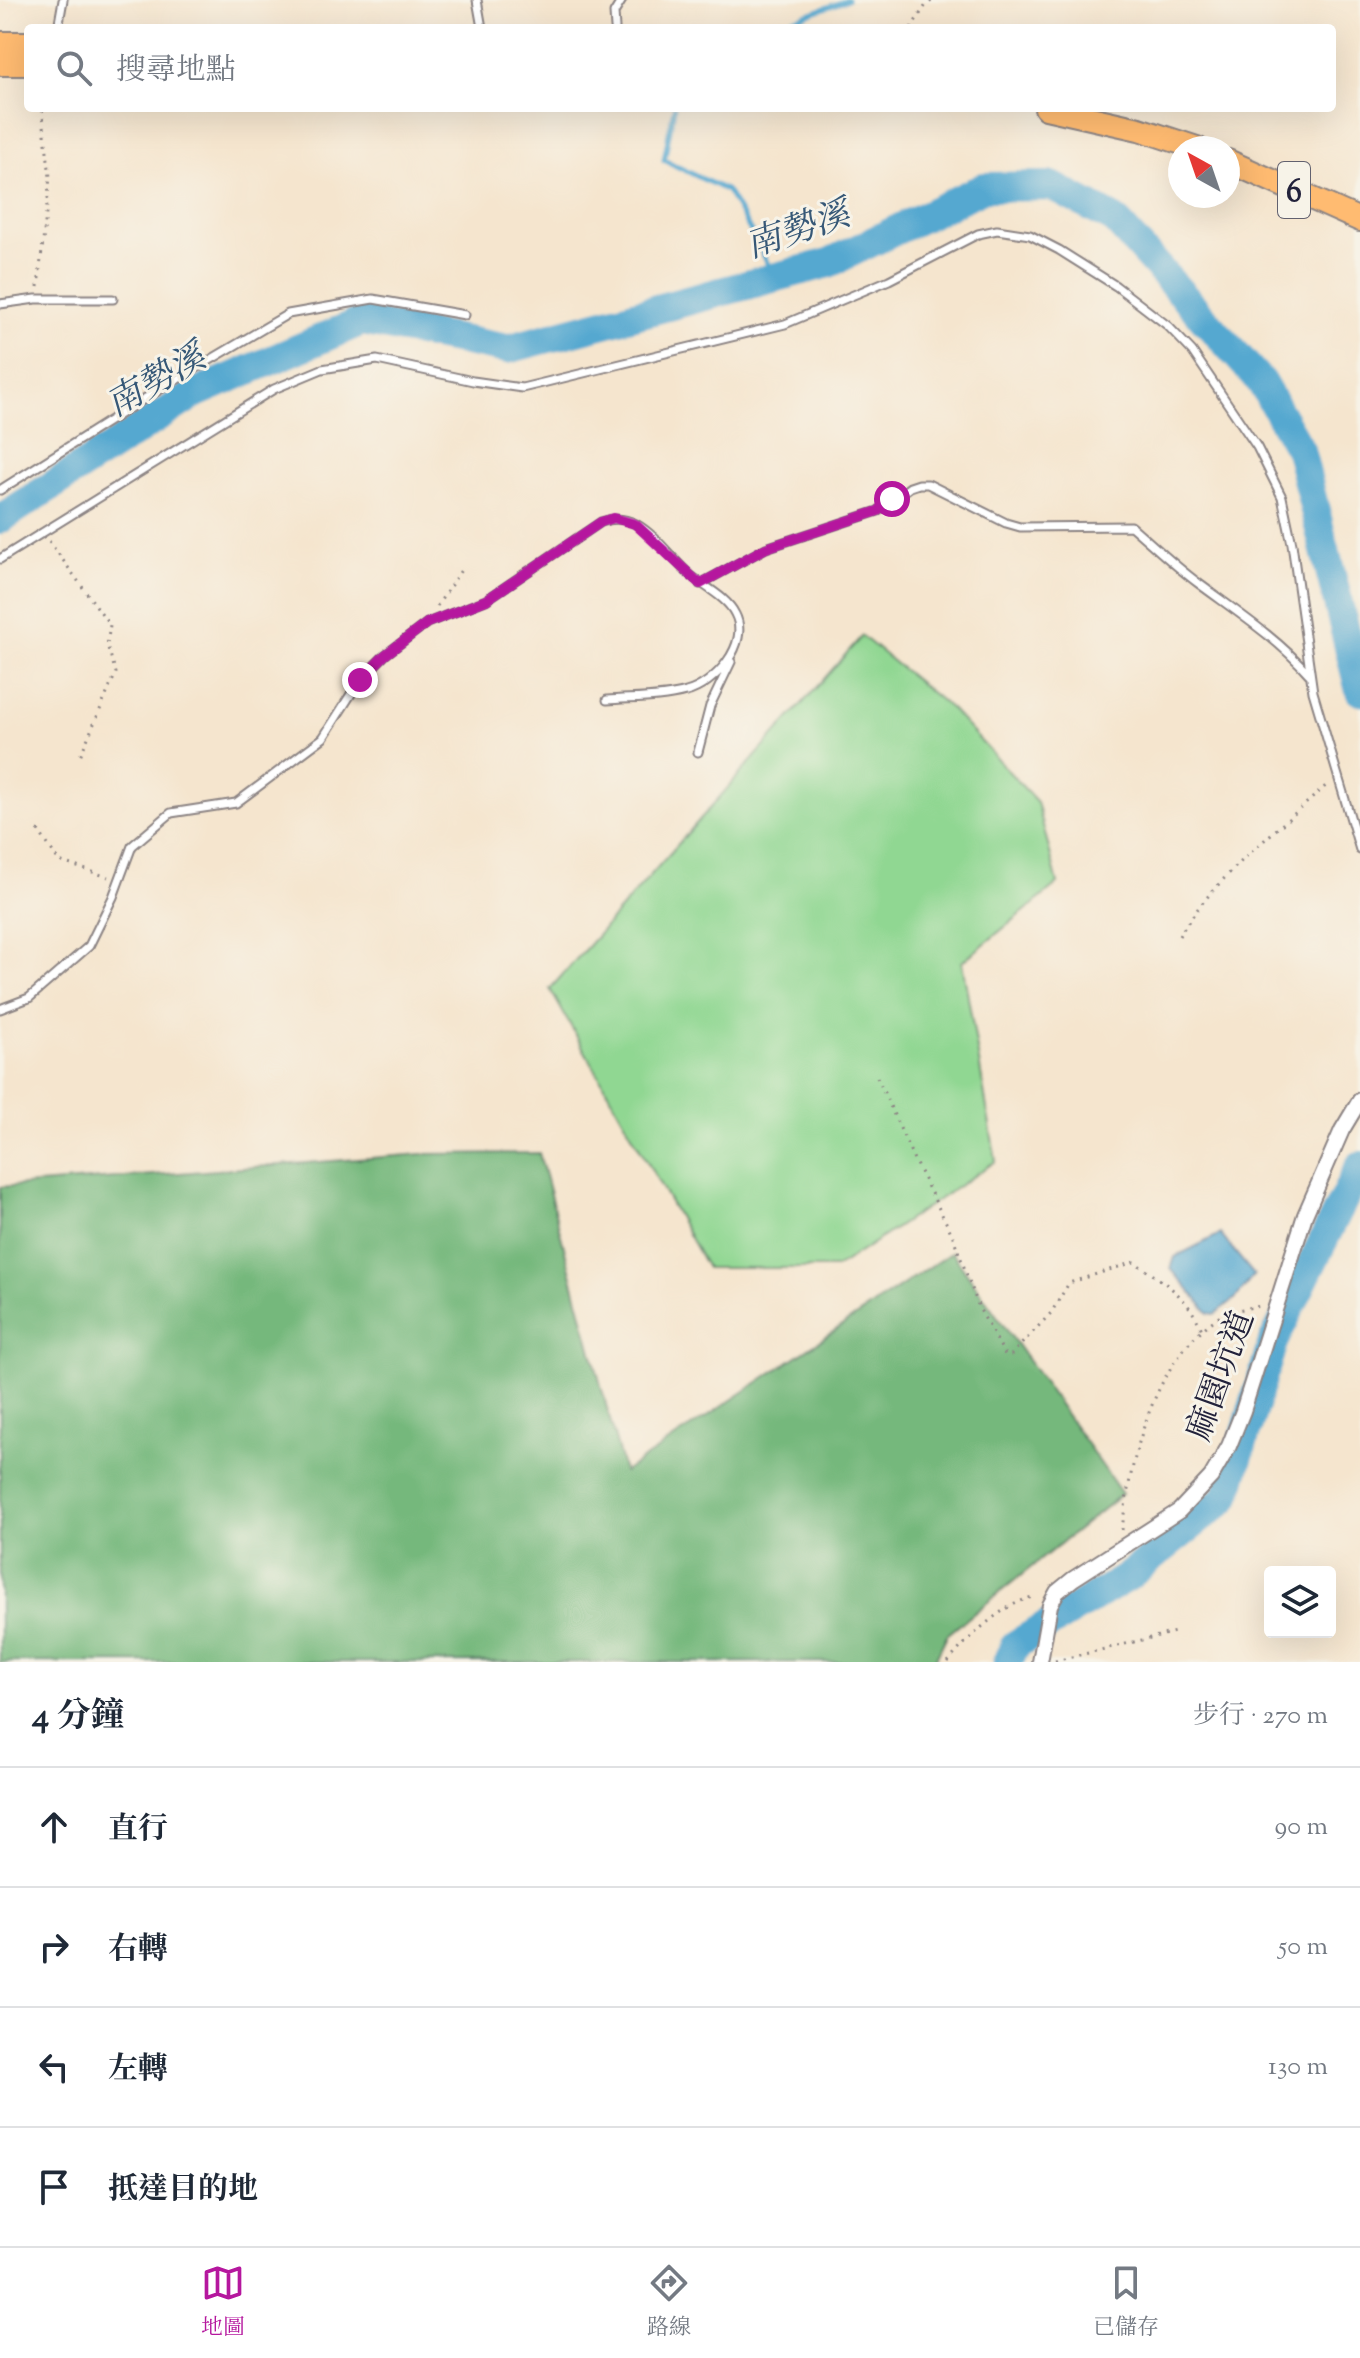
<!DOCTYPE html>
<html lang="zh-TW">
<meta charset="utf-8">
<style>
body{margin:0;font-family:"Sorts Mill Goudy","Noto Serif TC",serif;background:#f6f6f7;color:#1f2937}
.controls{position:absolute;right:24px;bottom:24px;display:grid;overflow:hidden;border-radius:8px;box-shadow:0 8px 32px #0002}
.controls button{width:72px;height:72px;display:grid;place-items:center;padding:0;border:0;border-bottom:2px solid #e0e1e3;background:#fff;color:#1f2937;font:40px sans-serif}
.compass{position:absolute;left:1168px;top:136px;width:72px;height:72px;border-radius:50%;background:#fff;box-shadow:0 8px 32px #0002;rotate:320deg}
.stop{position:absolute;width:24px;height:24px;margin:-18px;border:6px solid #b5179e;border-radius:50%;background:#fff}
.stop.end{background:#b5179e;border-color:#fff;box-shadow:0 2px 8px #0008}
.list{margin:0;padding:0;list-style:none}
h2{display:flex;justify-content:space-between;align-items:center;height:104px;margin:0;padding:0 32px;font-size:34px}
h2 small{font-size:26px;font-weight:400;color:#747a83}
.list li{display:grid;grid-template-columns:52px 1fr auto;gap:24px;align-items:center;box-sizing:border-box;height:120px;padding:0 32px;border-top:2px solid #e0e1e3}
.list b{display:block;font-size:30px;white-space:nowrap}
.list em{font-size:26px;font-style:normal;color:#747a83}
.icon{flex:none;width:44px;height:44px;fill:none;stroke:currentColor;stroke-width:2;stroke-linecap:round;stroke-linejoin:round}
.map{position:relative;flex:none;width:1360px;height:1662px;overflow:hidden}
.search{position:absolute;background:#fff;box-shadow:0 8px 32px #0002;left:24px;right:24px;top:24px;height:88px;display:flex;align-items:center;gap:20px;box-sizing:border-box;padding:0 28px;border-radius:8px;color:#747a83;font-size:30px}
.sheet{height:584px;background:#fff}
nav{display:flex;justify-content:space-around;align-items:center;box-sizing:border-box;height:112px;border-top:2px solid #e0e1e3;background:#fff;font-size:22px;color:#747a83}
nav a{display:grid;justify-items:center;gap:4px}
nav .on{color:#b5179e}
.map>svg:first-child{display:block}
.green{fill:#90d792;stroke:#597c66;stroke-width:2}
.forest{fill:#74b87c;stroke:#4b6d5c;stroke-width:2}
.water{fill:#54a8d0;stroke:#3b6586;stroke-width:2}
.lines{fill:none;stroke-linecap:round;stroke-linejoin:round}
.stream{stroke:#54a8d0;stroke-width:5}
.river{stroke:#54a8d0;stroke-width:30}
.service-casing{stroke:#8c8484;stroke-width:11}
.minor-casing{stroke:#8c8484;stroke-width:18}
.primary-casing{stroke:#8c8484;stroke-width:26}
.path{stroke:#8c8484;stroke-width:3;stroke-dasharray:2 6;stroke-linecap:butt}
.service{stroke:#fff;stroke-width:7}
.minor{stroke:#fff;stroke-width:14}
.primary{stroke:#ffbb71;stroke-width:22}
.route{stroke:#b5179e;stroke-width:10}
.labels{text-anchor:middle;stroke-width:6;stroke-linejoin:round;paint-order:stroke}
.shield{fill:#f7f3e8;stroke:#62616f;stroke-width:2}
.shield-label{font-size:32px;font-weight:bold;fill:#22223b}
.street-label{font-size:34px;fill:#22223b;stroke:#f7f3e8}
.water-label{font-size:36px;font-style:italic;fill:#365877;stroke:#f7f3e8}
</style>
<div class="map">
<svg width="1360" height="1662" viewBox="0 0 1360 1662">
<rect width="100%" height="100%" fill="#f7f3e8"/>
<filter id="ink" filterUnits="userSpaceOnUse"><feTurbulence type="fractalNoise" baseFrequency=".0125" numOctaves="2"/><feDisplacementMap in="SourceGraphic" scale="16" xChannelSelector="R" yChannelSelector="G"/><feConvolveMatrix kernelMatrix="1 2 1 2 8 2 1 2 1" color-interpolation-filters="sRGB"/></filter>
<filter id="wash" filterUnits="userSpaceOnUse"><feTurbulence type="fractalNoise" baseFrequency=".006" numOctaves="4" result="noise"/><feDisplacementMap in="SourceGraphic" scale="32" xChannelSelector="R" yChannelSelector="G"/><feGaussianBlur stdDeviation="1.8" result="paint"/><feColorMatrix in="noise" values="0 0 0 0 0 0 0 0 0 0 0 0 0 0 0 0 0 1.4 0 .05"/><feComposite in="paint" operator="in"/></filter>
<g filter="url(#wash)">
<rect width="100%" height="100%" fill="#f5e5ce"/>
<path class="green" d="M 862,636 L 951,709 L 1037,802 L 1058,884 L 962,962 L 996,1161 L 836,1268 L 707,1268 L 550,989 Z"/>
<path class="forest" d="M 539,1153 L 624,1472 L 952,1252 L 1122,1494 L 947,1635 L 934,1662 L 0,1662 L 0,1187 L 422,1154 Z"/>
<path class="water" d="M 1220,1234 L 1254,1275 L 1236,1298 L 1215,1314 L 1209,1313 L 1171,1269 L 1175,1257 Z"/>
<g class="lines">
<path class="stream" d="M 769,28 L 847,0
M 674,108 L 664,160 L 727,191 L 759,245 L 774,278"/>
<path class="river" d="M 0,519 L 196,393 L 362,321 L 507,349 L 829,263 L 984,187 L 1052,186 L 1115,220 L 1261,382 L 1300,450 L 1360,691
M 1008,1662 L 1015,1645 L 1126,1578 L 1226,1498 L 1273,1342 L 1360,1166"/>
</g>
</g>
<g filter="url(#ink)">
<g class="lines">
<g class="service-casing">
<path id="service" d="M 477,0 L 482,28
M 58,28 L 63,0
M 615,28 L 614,13 L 622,0
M 0,304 L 36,299 L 113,299
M 0,490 L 144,399 L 288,314 L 373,299 L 465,315
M 0,559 L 274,389 L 322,369 L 377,360 L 473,381 L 522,388 L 785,324 L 889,280 L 978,234 L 997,230 L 1030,235 L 1059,250 L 1116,286 L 1168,326 L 1192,351 L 1257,447 L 1282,497 L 1292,544 L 1313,692 L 1360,850
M 700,584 L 766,548 L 878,511 L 910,487 L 919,484 L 928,484 L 1006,523 L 1020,527 L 1131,526 C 1153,545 1175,566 1198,583 C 1237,612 1277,638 1309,674
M 698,752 L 710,706 L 731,662
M 0,1009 L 29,998 L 89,946 L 113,897 L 132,846 L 171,813 L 236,803 L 323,738 L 360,680 L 385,655 L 427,623 L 486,600 L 601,522 C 613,518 624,518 636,524 C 656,535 672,559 689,574 C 703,586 727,597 735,614 C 751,644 714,685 686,692 C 661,699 632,698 607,700"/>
</g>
<g class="minor-casing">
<path id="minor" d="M 1040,1662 L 1050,1605 L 1057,1592 L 1073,1579 L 1179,1511 L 1211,1477 L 1229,1446 L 1243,1411 L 1305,1215 L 1342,1130 L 1360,1100"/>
</g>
<g class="primary-casing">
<path id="primary" d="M 0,43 L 28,43
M 0,64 L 28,64
M 1046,108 L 1139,129 L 1197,148
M 1228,161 L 1360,220"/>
</g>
<path class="path" d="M 911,28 L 926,5 L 933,0
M 38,287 L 50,177 L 42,108
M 49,541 L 110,625 L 107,645 L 116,673 L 80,756
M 437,606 L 461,570
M 38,830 L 59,861 L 108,877
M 1179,936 C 1215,876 1278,830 1329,783
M 877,1077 L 916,1164 L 952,1234 L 979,1308 L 1005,1355 L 1011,1355 L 1051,1313 L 1069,1283 L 1134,1262 C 1165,1283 1187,1295 1202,1330
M 1122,1530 C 1130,1459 1154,1358 1219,1317 C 1232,1310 1247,1308 1261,1306
M 1055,1661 L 1175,1632
M 948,1662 C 970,1636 1002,1604 1036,1596"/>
<use href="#service" class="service"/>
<use href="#minor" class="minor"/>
<use href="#primary" class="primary"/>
</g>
</g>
<g class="lines" filter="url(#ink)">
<path class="route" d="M 360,680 L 385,655 L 427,623 L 486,600 L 601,522 L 614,518 L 635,524 L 700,584 L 766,548 L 878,511 L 892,499"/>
</g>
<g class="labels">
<rect class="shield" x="1278" y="162" width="32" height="56" rx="6"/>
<g class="shield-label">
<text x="1294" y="201">6</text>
</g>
<g class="street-label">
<text transform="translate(1219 1375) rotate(-70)" y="12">麻園坑道</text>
</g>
<g class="water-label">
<text transform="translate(797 228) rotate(-19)" y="13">南勢溪</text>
<text transform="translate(155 379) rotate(-30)" y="13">南勢溪</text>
</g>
</g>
</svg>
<div class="controls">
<button><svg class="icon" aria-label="layers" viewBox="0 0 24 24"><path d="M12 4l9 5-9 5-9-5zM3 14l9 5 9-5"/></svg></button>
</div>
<svg class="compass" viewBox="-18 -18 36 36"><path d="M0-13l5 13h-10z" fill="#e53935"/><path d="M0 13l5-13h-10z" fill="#747a83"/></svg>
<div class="stop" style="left:892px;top:499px"></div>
<div class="stop end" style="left:360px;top:680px"></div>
<div class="search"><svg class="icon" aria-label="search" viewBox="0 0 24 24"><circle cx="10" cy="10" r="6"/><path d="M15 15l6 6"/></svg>搜尋地點</div>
</div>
<section class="sheet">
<h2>4 分鐘<small>步行 · 270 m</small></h2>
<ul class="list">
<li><svg class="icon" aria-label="ahead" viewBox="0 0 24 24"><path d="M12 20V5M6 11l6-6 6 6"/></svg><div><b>直行</b></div><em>90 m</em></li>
<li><svg class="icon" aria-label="right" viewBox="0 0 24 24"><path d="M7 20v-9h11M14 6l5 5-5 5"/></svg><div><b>右轉</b></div><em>50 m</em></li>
<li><svg class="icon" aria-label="left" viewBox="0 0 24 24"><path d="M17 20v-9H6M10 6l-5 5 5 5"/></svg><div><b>左轉</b></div><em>130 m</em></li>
<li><svg class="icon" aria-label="arrive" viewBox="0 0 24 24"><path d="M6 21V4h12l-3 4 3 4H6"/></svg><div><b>抵達目的地</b></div></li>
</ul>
</section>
<nav>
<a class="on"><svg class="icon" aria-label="map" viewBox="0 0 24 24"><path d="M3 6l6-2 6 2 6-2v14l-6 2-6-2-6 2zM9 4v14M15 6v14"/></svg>地圖</a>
<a><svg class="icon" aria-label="directions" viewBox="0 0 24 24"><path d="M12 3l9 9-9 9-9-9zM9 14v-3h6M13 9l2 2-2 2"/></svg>路線</a>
<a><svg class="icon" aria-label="saved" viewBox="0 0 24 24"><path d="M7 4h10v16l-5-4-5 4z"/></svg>已儲存</a>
</nav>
